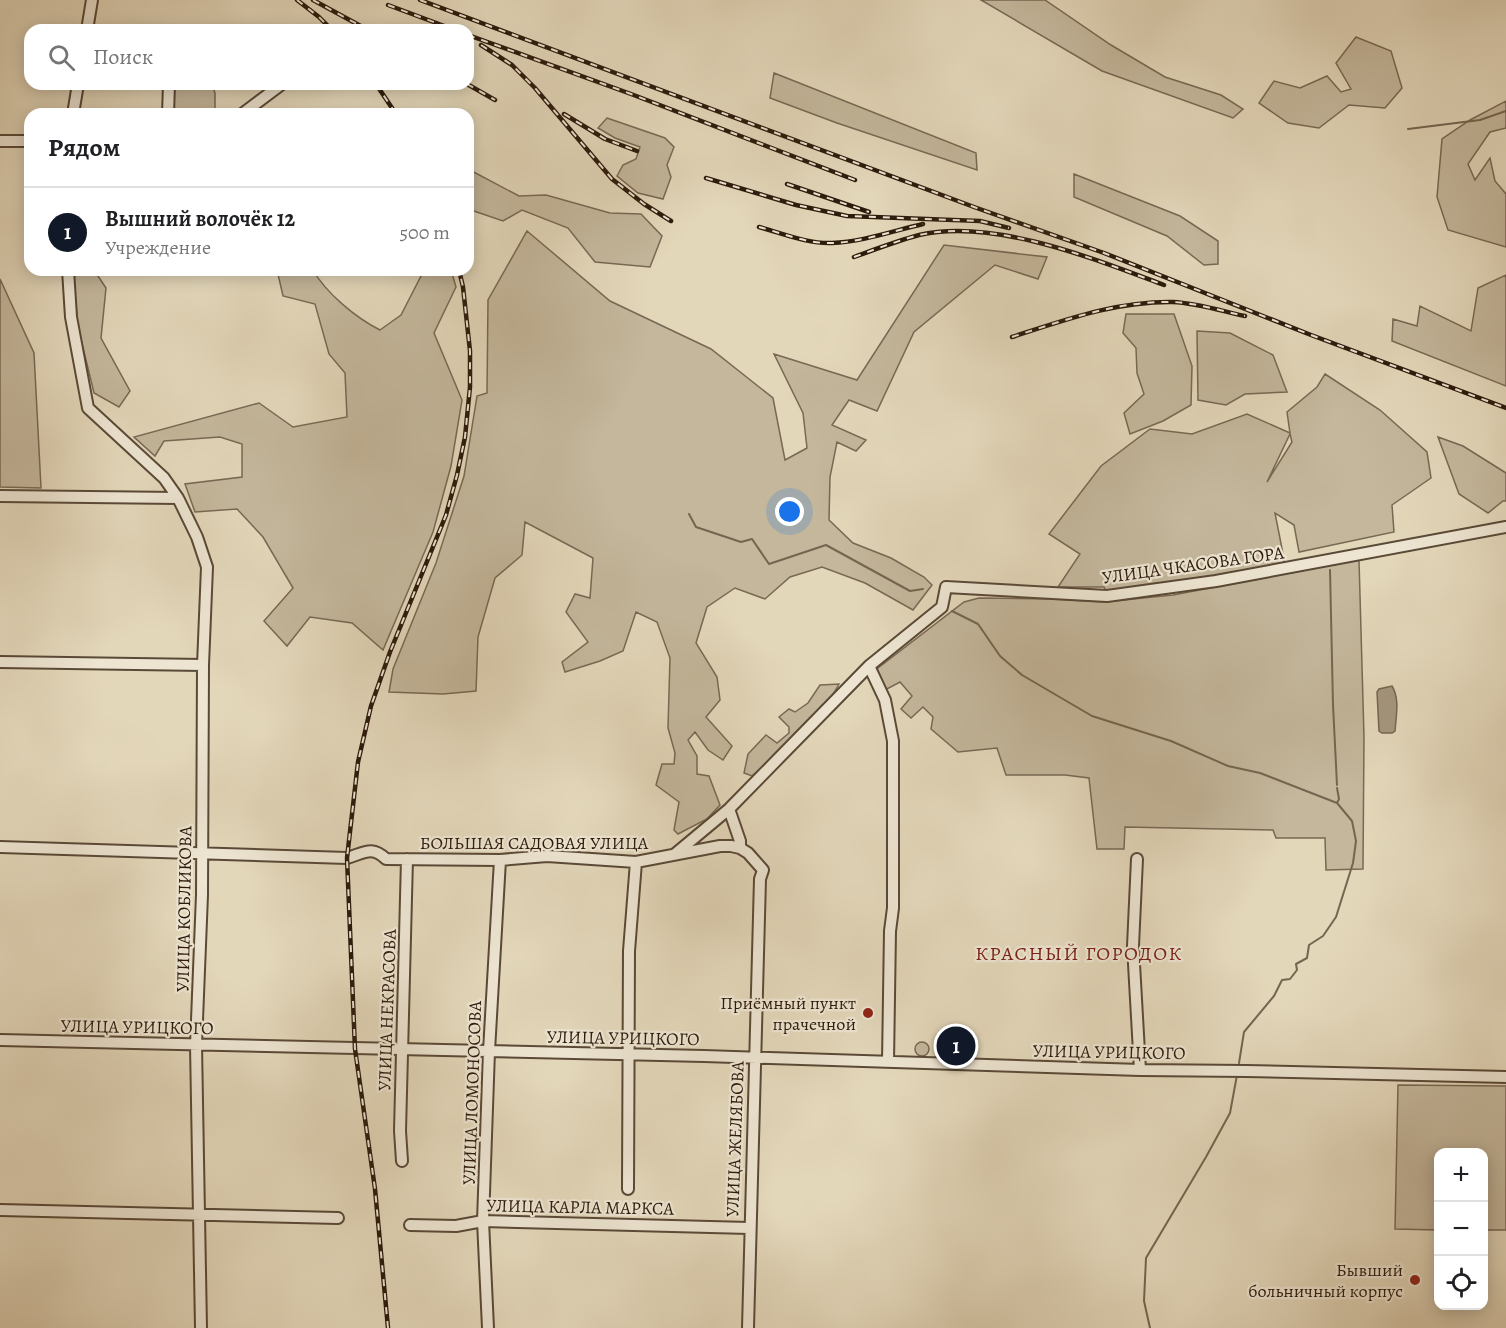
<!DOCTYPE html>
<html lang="ru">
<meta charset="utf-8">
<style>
body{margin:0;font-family:Alegreya,serif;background:#f2f2f2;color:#202124}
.controls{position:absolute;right:18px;bottom:18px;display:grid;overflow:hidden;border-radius:12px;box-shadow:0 3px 15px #0003}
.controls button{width:54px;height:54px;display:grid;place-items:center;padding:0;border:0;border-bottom:2px solid #e0e0e0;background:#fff;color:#202124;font:30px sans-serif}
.you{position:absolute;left:790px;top:512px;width:21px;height:21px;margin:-15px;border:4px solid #fff;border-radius:50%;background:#1a73e8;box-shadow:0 0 0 9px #1a73e833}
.badge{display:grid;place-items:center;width:39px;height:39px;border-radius:50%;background:#111827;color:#fff;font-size:20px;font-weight:700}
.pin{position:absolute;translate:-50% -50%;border:3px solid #fff;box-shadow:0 2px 6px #0006}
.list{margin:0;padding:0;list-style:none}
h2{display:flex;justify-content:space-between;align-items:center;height:78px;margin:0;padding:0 24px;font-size:26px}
h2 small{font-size:20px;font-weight:400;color:#757577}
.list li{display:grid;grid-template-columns:39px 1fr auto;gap:18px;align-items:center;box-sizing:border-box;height:90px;padding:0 24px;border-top:2px solid #e0e0e0}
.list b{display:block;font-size:22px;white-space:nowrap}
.list p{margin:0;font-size:20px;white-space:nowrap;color:#757577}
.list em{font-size:20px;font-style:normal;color:#757577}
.icon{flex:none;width:33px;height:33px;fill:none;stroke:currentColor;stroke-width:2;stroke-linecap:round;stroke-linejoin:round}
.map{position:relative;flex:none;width:1506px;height:1328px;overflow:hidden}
.search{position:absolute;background:#fff;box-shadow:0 3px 15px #0003;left:24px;top:24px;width:450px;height:66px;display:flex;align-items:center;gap:15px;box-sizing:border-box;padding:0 21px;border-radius:18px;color:#757577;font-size:22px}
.panel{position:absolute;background:#fff;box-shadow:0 3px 15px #0003;left:24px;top:108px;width:450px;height:168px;border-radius:18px}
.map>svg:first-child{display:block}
.green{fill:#c4b79c;stroke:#786854;stroke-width:1.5;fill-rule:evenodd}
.water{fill:#a5977e;stroke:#756550;stroke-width:1.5}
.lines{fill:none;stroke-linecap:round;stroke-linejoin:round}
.stream{stroke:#756550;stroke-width:2}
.minor-casing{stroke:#5a4937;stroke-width:14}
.minor{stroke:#ede5d2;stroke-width:10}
.rail-casing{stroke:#2c1a0b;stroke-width:4.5}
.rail{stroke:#ede5d2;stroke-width:2;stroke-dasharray:7;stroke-linecap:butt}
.poi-dot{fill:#8f2418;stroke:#ede5d2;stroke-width:2}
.labels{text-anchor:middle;stroke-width:4.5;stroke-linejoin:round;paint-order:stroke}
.street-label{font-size:18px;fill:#2c1a0b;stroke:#ede5d2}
.poi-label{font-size:18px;fill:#2c1a0b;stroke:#ede5d2;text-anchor:end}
.neighbourhood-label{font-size:20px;letter-spacing:1.5px;fill:#7a1f14;stroke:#ede5d2}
</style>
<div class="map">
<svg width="1506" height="1328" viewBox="0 0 1506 1328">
<rect width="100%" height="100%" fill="#e3d7ba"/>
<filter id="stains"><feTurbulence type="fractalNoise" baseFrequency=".00333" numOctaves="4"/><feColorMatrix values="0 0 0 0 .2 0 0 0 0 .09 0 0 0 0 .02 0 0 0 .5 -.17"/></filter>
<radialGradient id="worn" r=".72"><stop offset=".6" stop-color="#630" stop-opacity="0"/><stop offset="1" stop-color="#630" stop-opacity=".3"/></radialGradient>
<path class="green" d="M 981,0 L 1045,0 L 1111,45 L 1165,77 L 1221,95 L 1243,109 L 1233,118 L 1102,71 Z
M 1356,37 L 1391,51 L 1402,88 L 1385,108 L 1349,105 L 1319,128 L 1288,123 L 1259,103 L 1274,81 L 1300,88 L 1327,76 L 1341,92 L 1351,89 L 1336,63 Z
M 774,73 L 976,153 L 977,170 L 837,123 L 770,98 Z
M 174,84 L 212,84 L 215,93 L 215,114 L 173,114 Z
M 1506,101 L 1506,128 L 1490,132 L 1468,164 L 1475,180 L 1490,158 L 1495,181 L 1506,194 L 1506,247 L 1448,230 L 1437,197 L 1442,139 L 1470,120 Z
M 607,118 L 665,138 L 674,147 L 667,165 L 671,177 L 663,199 L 638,193 L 617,176 L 623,165 L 636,159 L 640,147 L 615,138 L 598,128 Z
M 468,169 L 519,196 L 546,195 L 610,213 L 641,214 L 662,236 L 650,267 L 595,262 L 568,228 L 522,210 L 503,221 L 471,210 L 468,207 Z
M 1074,174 L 1180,216 L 1218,241 L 1218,264 L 1204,265 L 1167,236 L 1074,197 Z
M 527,231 L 610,301 L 711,349 L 773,398 L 785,460 L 807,448 L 803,413 L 774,354 L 857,380 L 944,245 L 1047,257 L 1038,279 L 995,265 L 914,332 L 877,411 L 849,400 L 832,425 L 866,440 L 856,451 L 837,442 L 830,477 L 829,520 L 853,543 L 891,558 L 924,577 L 932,585 L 913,610 L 865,583 L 822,567 L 790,577 L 765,599 L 735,588 L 707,607 L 696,643 L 717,677 L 720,700 L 706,717 L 732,746 L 723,760 L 708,750 L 695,732 L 688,740 L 697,756 L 697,774 L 709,776 L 720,805 L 707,819 L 678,834 L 674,830 L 679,802 L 656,785 L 662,764 L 674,764 L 675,753 L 668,728 L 670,658 L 657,622 L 636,612 L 623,651 L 600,661 L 565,672 L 562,662 L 588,642 L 566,612 L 575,594 L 590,598 L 593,558 L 525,522 L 522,555 L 495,578 L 478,637 L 476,691 L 443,694 L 389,692 L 393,669 L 436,563 L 464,476 L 477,396 L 487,393 L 488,300 Z
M 73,270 L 94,270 L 106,288 L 101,338 L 130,391 L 119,407 L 94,393 L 78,327 Z
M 277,270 L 313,270 C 326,293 356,318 380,330 L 401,315 L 422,274 L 419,270 L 451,270 L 456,287 L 434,333 L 462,400 L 451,466 L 433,532 L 383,650 L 352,623 L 310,617 L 287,646 L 264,621 L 293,588 L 263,537 L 237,509 L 195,512 L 185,484 L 242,477 L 242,444 L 220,437 L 164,441 L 155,456 L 134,437 L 259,403 L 293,427 L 347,417 L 345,373 L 329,354 L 315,304 L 283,296 Z
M 1506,275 L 1506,386 L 1392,341 L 1393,319 L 1417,326 L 1420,306 L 1471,331 L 1478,288 Z
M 0,279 L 34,353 L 41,488 L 0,487 Z
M 1126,314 L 1174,314 L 1192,366 L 1191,405 L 1163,421 L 1130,434 L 1124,413 L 1144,394 L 1137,373 L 1136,348 L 1123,333 Z
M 1197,331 L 1230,333 L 1273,355 L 1287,392 L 1245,394 L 1226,405 L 1198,400 Z
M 1325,374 L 1380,410 L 1427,452 L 1431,478 L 1392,505 L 1394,532 L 1299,552 L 1294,525 L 1275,513 L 1285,564 L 1195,581 L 1106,592 L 1104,587 L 1058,587 L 1080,554 L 1049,534 L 1101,466 L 1150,429 L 1192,434 L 1247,414 L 1290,433 L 1287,412 L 1317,387 ZM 1290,434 L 1292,442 L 1267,482 Z
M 1438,437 L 1463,446 L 1506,473 L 1506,501 L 1503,501 L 1488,513 L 1459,494 Z
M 1359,560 L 1364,737 L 1363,869 L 1326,870 L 1325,838 L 1276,838 L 1273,830 L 1125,827 L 1124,849 L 1097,849 L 1089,778 L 1065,775 L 1006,775 L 997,748 L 958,752 L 931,729 L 933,717 L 923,707 L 911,718 L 901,709 L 912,696 L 900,682 L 885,690 L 876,673 L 878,668 L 964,602 L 979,598 L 1052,599 L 1104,602 L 1173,595 Z
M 839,684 C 822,716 780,751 752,776 L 744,773 L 748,754 L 766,735 L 777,743 L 789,733 L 789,727 L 779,717 L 789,709 L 795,712 L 808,703 L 820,685 Z
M915 1049a7 7 0 1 1 14 0a7 7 0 1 1-14 0Z
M 1398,1085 L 1506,1086 L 1506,1230 L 1484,1230 L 1484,1152 L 1438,1152 L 1438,1230 L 1395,1229 Z"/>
<path class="water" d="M 1392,686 C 1400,699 1396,716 1395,731 L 1392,733 L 1382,733 L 1379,731 L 1377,692 L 1379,689 Z"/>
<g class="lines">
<path class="stream" d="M 1408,129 L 1480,120 L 1506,111
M 689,514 L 696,527 L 741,542 L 752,539 L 769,564 L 826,545 L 910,591 L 923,589
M 1330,570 L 1333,705 L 1337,785
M 952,611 L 978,624 L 1000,656 L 1022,675 L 1092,716 L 1171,741 L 1228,766 L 1260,773 L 1337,803 L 1352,821 L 1356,841 L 1353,863 L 1336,917 L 1323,936 L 1309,945 L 1307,958 L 1296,964 L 1297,970 L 1290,979 L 1282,980 L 1274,996 L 1244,1032 L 1239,1063
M 1337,803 L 1339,799 L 1337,788
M 1150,1328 L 1144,1301 L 1146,1258 L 1206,1157 L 1230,1113 L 1237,1075"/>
<g class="minor-casing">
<path id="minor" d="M 87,30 L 92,0
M 73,114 L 78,84
M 168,114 L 169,84
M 242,114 L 282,84
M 0,141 L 30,141
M 68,270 L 71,317 L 88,408 L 164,478 L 178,498 L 197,537 L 207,567 L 203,665 L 202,895 L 196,1045 L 201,1328
M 0,496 L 178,498
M 0,662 L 203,665
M 869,666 L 885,700 L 893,741 L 893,908 L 890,931 L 888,1062
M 729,809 L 740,841 L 740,848
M 0,847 L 347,858 C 364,853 372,845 386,859 L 500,860 L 547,856 L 636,862 L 720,846 L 731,846 L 740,848 L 748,853 L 763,870 L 760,879 L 748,1328
M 675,854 L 729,809 L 869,666 L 942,607 L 946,587 L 1107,596 L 1216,581 L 1506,527
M 1137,859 L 1133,946 L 1140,1070
M 0,1040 L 704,1056 L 1140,1070 L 1246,1071 L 1506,1077
M 402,1161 L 400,1131 L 407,859
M 628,1189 L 629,951 L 636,862
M 0,1210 L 338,1218
M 410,1225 L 456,1226 L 483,1221 L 749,1228
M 488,1328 L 483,1221 L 489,1051 L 500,860"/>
</g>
<use href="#minor" class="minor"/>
<g class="rail-casing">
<path id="rail" d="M 297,0 L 319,17 L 332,30
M 313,0 L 368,30
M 420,0 L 974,207 L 1104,253 L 1311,335 L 1506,408
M 388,5 L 455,30
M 468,35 L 631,94 L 855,180
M 481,45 L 512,65 L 535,88 L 612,179 L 644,204 L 671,221
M 376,84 L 396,114
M 467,84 L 495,100
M 564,114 L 605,139 L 637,151
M 706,178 L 796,205 L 847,216 L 980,221 L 1009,228
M 787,184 L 869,212
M 759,227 C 782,233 807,244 832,243 C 862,242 893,231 923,224
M 854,257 C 876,249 897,241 919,235 C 994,218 1094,259 1164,285
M 1012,337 C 1065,320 1116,301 1173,302 C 1196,303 1222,311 1245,316
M 388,1328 L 375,1189 L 355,1049 L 347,858 L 358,762 L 371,706 L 390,652 L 446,515 L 457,475 L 465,437 L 470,387 L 470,351 L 463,287 L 459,270"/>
</g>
<use href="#rail" class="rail"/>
</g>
<g class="poi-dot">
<circle cx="868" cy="1013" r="6"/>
<circle cx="1415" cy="1280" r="6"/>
</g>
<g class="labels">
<g class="street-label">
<text transform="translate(1193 565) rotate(-8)" y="6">УЛИЦА ЧКАСОВА ГОРА</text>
<text x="534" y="849">БОЛЬШАЯ САДОВАЯ УЛИЦА</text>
<text transform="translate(184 909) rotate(-89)" y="6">УЛИЦА КОБЛИКОВА</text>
<text transform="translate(387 1010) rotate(-88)" y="6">УЛИЦА НЕКРАСОВА</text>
<text transform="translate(137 1027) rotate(1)" y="6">УЛИЦА УРИЦКОГО</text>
<text transform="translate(623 1038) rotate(1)" y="6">УЛИЦА УРИЦКОГО</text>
<text transform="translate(1109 1052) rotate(1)" y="6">УЛИЦА УРИЦКОГО</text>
<text transform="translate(472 1093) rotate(-88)" y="6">УЛИЦА ЛОМОНОСОВА</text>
<text transform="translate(735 1139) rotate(-88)" y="6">УЛИЦА ЖЕЛЯБОВА</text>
<text transform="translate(580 1207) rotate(1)" y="6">УЛИЦА КАРЛА МАРКСА</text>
</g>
<g class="poi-label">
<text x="856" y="1009">Приёмный пункт<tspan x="856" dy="21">прачечной</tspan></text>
<text x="1403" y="1276">Бывший<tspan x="1403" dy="21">больничный корпус</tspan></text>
</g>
<g class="neighbourhood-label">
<text x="1079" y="960">КРАСНЫЙ ГОРОДОК</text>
</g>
</g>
<rect width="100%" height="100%" filter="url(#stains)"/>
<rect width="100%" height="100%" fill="url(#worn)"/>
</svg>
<div class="controls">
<button>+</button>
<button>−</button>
<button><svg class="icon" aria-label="locate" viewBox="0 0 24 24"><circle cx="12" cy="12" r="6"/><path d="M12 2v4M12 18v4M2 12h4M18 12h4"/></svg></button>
</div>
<div class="you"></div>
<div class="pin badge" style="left:956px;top:1046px">1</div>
<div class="search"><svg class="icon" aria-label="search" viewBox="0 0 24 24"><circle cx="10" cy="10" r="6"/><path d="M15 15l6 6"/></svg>Поиск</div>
<section class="panel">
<h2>Рядом<small></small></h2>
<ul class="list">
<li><span class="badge">1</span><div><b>Вышний волочёк 12</b><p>Учреждение</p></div><em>500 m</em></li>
</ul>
</section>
</div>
